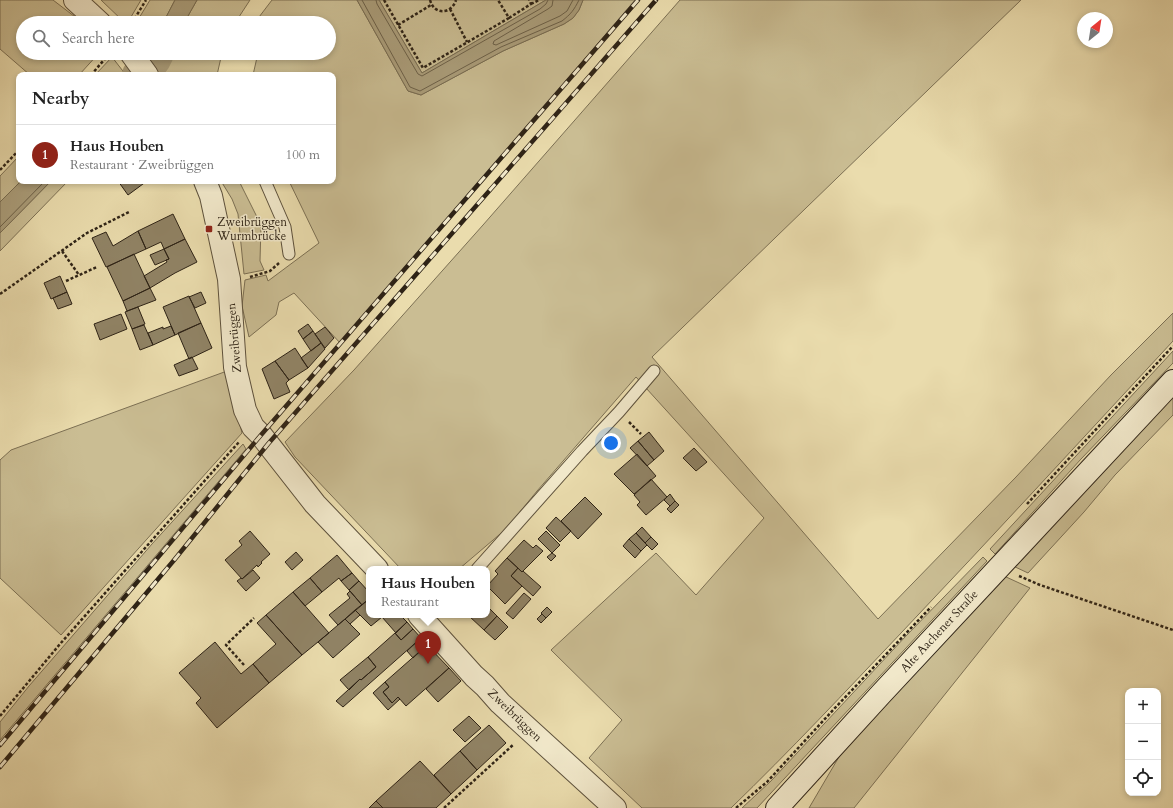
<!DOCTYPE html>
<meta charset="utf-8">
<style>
body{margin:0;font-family:Cardo,serif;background:#f2f2f2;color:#222}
.controls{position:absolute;right:12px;bottom:12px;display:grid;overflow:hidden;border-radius:8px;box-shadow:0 2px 6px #0003}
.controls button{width:36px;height:36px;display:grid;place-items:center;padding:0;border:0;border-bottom:1px solid #e0e0e0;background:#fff;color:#222;font:20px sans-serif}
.compass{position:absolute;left:1077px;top:12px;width:36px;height:36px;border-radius:50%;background:#fff;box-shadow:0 2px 6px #0003;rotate:30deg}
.you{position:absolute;left:611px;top:443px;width:14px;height:14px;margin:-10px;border:3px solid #fff;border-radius:50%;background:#1a73e8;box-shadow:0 0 0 6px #1a73e833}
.badge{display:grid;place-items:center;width:26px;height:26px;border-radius:50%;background:#8f2418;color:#fff;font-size:13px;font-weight:700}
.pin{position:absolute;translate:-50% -33px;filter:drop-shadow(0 1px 2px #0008)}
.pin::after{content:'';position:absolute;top:21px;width:14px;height:12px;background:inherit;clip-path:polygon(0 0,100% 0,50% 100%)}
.popup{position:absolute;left:366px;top:566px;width:124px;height:52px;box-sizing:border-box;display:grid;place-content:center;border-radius:8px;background:#fff;filter:drop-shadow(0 1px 3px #0005);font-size:13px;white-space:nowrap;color:#767676}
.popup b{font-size:15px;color:#222}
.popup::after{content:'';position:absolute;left:50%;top:100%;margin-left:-8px;border:8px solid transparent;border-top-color:#fff}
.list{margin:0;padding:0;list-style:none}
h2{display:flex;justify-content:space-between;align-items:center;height:52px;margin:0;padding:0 16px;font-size:17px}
h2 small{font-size:13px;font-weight:400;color:#767676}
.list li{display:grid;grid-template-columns:26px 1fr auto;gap:12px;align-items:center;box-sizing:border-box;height:60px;padding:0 16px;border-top:1px solid #e0e0e0}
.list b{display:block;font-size:15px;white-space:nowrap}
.list p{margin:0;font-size:13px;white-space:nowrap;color:#767676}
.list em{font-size:13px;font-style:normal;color:#767676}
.icon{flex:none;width:22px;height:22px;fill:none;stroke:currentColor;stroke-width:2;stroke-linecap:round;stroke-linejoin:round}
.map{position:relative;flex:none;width:1173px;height:808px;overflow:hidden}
.search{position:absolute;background:#fff;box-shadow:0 2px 6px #0003;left:16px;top:16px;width:320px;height:44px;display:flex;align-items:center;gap:10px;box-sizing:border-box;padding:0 14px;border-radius:22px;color:#767676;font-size:15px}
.panel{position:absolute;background:#fff;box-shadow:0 2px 6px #0003;left:16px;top:72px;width:320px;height:112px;border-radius:8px}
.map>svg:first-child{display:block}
.green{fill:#cabd93;stroke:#7c7054}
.water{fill:#aa9d7a;stroke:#786c52}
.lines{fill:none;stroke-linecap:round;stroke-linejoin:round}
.shore{stroke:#6c6048;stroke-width:1}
.river{stroke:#aa9d7a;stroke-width:36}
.building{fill:#908365;stroke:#2e2316}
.service-casing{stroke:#5d513c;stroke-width:13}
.tertiary-casing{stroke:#5d513c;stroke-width:24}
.secondary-casing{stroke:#2e2316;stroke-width:24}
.path{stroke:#2e2316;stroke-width:2.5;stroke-dasharray:3 2;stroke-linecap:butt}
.service{stroke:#f1e8ca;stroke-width:11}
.tertiary{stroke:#f1e8ca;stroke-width:22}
.secondary{stroke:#f1e8ca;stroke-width:22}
.rail-casing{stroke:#2e2316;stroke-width:4.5}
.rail{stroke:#f1e8ca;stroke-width:3;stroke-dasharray:9;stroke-linecap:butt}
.poi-dot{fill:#8f2418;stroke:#f1e8ca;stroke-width:1.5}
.labels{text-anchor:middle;stroke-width:3;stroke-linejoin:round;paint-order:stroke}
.poi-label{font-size:12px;fill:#2e2316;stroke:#f1e8ca;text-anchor:start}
.street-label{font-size:12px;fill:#2e2316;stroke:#f1e8ca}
</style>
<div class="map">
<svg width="1173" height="808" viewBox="0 0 1173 808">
<rect width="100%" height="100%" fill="#eadcad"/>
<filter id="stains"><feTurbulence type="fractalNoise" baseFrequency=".005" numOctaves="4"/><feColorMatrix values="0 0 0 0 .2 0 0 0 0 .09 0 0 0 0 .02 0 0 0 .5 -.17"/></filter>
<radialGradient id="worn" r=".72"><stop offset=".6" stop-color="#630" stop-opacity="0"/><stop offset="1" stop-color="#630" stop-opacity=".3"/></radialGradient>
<path class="green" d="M 0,0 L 53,0 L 83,23 L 23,23 L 23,53 L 99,53 L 79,75 L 30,75 L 0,49 Z
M 101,0 L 141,0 L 131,17 L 124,22 Z
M 150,0 L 175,0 L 163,23 L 136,23 Z
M 197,0 L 250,0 L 235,23 L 184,23 Z
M 272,0 L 357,0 L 408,91 L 421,95 L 503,51 L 564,24 L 573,18 L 579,10 L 583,0 L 635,0 L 341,344 L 294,293 L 279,302 L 276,315 L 249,337 L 242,306 L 245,280 L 266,275 L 268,281 L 319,243 L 289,181 L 333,181 L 333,75 L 253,75 L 258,53 L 329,53 L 329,23 L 261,23 L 256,21 Z
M 379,0 L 546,0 L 422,73 Z
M 680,0 L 1021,0 L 652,357 L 878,619 L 1016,477 L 1111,375 L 1173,313 L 1173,341 C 1083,438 993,536 902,632 C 846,691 790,751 731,808 L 642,808 L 589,758 L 622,720 L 551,650 L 656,553 L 696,595 L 764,518 L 636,377 L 537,491 L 506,529 L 459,569 L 401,569 L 295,457 L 285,442 L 354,370 L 483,225 Z
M 167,53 L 222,53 L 217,75 L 164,75 L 158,67 Z
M 112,57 L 126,75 L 95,75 Z
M 19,156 L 19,181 L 21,181 L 0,202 L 0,176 Z
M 51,181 L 68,181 L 0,251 L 0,233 Z
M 221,181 L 239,181 L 261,225 L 260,261 L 264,270 L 244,274 L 238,214 L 232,199 Z
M 1173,351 L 1173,363 L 1081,459 L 995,554 L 990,549 Z
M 227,371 L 242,433 L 61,635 L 0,578 L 0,460 L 11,450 Z
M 1173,393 L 1173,415 L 1115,475 L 1084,512 L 1028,573 L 1011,565 Z
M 243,444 L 246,449 L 0,740 L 0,722 L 29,686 L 152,544 Z
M 983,557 L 987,561 L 757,808 L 742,808 L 771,781 L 905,637 Z
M 1004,576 L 1030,588 L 854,808 L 809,808 L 843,750 Z"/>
<path class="water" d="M 175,0 L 197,0 L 184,23 L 163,23 Z
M 357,0 L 379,0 L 422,73 L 546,0 L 583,0 L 579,10 L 573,18 L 564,24 L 503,51 L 421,95 L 408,91 Z
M 150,53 L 167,53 L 158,67 Z
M 21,181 L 51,181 L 0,233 L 0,202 Z"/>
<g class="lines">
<path class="shore" d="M 362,0 L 410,87 L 420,91 L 501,47 L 562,21 C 571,14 574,10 579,0
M 376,0 L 377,4 L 418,74 L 422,76 L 540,9 L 546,4 L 548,0
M 553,0 L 552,6 L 548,9 L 494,41 L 493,44 L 496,45 L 560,16 L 567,11 L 573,0
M 0,227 L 45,181"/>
<path class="river" d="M 140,75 L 153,59 L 156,53"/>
</g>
<path class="building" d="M 118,181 L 147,181 L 128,195 Z
M 173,214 L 185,239 L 164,249 L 161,242 L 146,249 L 138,231 Z
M 138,231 L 146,249 L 106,267 L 92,238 L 106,232 L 113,246 Z
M 185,239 L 197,262 L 175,273 L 150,288 L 144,276 L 167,262 L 166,260 L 169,259 L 164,249 Z
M 164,249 L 169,259 L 155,265 L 150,255 Z
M 134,254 L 150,288 L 123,301 L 107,267 Z
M 60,276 L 67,292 L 51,299 L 44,283 Z
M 150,288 L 156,300 L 127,311 L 123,301 Z
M 67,292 L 72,304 L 58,309 L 53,298 Z
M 201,292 L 206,303 L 195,308 L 189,297 Z
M 189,296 L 201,323 L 175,335 L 163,307 Z
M 138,307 L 145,324 L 132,329 L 125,312 Z
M 121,314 L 127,329 L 100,340 L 94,324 Z
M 201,323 L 212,348 L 189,359 L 178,333 Z
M 308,324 L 313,331 L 303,339 L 298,331 Z
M 144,325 L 153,345 L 140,350 L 132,329 Z
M 171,326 L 175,335 L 153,345 L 148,333 L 163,327 L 163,329 Z
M 325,327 L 334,338 L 325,348 L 315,334 Z
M 313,331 L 321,343 L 311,351 L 303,339 Z
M 321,343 L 325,349 L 308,368 L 301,358 Z
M 295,348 L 308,368 L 289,380 L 275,361 Z
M 192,357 L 198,369 L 179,376 L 174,365 Z
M 275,361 L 289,380 L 286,383 L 290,392 L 274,399 L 262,369 Z
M 649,432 L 664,451 L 654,460 L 638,441 Z
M 638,441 L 654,460 L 647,466 L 630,448 Z
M 694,448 L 707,462 L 696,471 L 683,458 Z
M 637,454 L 656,476 L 634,494 L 614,474 Z
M 651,479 L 667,497 L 646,515 L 637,505 L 640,502 L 634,495 Z
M 670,494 L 675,501 L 670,506 L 664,500 Z
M 585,497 L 602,514 L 578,539 L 561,521 Z
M 675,501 L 679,505 L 671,513 L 667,509 Z
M 556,517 L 571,531 L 560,542 L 546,528 Z
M 642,527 L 651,537 L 645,543 L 636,533 Z
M 250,531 L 270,554 L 261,562 L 262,563 L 258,567 L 257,565 L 242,579 L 225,560 L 242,545 L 239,541 Z
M 546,531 L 560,545 L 552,553 L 538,539 Z
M 636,533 L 647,545 L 641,551 L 629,539 Z
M 651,537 L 658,544 L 652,550 L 645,543 Z
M 629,539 L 641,551 L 635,558 L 623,546 Z
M 524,540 L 533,548 L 536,545 L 543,551 L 522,572 L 507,558 Z
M 296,552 L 303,560 L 292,570 L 285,562 Z
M 552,553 L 556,556 L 551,561 L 547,557 Z
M 337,555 L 352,573 L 341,581 L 339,578 L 322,592 L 310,578 Z
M 507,558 L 518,568 L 511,576 L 522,586 L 505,604 L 487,586 L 498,574 L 495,571 Z
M 518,568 L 522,572 L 523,571 L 541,587 L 533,596 L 511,576 Z
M 253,570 L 260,578 L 246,591 L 237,581 L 241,578 L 242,579 Z
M 352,573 L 359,581 L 349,590 L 341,581 Z
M 310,578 L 322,592 L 305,606 L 293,592 Z
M 359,581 L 369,592 L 369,599 L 362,605 L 349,590 Z
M 350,591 L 362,605 L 338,625 L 329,615 L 350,598 L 347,594 Z
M 293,592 L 329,633 L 302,655 L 266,615 Z
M 524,593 L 531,599 L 513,619 L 506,613 Z
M 369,599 L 369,615 L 400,615 L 407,622 L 396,633 L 382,617 L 371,626 L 355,610 Z
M 487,606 L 497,616 L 484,630 L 469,616 L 487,615 Z
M 547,607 L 552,612 L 546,618 L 541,613 Z
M 355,610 L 360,615 L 350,624 L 345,619 Z
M 542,614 L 546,618 L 541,623 L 537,619 Z
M 266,615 L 302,655 L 269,683 L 253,664 L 276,644 L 257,623 Z
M 497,616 L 508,627 L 495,640 L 484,630 Z
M 345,619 L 360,634 L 333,658 L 318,642 Z
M 407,622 L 413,629 L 401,640 L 395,633 Z
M 413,629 L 421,638 L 343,707 L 336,701 L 360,679 L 361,680 L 376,667 L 368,657 L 395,633 L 401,640 Z
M 421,638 L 427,645 L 413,658 L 407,651 Z
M 215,642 L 241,674 L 253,664 L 269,683 L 217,728 L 196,703 L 201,698 L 179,673 Z
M 427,645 L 449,668 L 406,706 L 398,697 L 392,703 L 383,692 L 389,687 L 385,682 Z
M 368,657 L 376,667 L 361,680 L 360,679 L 349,690 L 340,680 Z
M 449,668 L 461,681 L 438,702 L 426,689 Z
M 385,682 L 389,687 L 383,692 L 392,703 L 398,697 L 400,699 L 388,710 L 373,693 Z
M 469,716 L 481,728 L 465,742 L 453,730 Z
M 489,725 L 506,743 L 477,770 L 460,751 Z
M 460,751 L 477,770 L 451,794 L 434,775 Z
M 420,761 L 451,794 L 436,808 L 383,808 L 376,801 Z
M 376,801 L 383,808 L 369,808 Z"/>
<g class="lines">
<g class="service-casing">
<path id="service" d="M 265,181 L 285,227 L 289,254
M 477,569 L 582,451 L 619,412 L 654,371"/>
</g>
<g class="tertiary-casing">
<path id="tertiary" d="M 75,0 L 100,23
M 131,53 L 147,75
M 205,181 L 211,196 L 229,279 L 235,367 L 245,410 L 253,427 L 261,435 L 315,504 L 377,569
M 419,615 L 474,676 L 485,686 L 500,703 L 615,808"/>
</g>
<g class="secondary-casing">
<path id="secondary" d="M 777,808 L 881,694 L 1173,381"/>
</g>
<path class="path" d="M 384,0 L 423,68 L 509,18 L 498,0
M 430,0 C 434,15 451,15 456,0
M 531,4 L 539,0
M 450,9 L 467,42
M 509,18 L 531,4 L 529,0
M 132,23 L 146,0
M 398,25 L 431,5
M 91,75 L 110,53
M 0,170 L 19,150
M 62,251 L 79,275
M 250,277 L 270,271 L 279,263
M 66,281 L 97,267
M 0,294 L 87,233 L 129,212
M 629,422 L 641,434
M 1027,504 L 1173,346
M 1019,576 L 1040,585 L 1173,630
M 244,665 L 226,645 L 254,618
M 0,716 L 60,644 L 239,442
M 444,808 L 514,744
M 736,808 L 767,782 L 834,709 L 931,607"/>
<use href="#service" class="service"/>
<use href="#tertiary" class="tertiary"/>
<use href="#secondary" class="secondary"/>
<g class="rail-casing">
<path id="rail" d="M 0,745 L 261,435 L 638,0
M 0,767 L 175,559 L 268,444 L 656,0"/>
</g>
<use href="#rail" class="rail"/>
</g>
<rect class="poi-dot" x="205" y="225" width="8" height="8" rx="2"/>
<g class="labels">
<g class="poi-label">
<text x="217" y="226">Zweibrüggen<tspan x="217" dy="14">Wurmbrücke</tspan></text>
</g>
<g class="street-label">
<text transform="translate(234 338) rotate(-95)" y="4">Zweibrüggen</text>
<text transform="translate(939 631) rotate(-47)" y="4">Alte Aachener Straße</text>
<text transform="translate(515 715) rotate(44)" y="4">Zweibrüggen</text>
</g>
</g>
<rect width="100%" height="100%" filter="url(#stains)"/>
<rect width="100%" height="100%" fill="url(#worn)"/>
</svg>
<div class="controls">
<button>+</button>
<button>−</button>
<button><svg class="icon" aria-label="locate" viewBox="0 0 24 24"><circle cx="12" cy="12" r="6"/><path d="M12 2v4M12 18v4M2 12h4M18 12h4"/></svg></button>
</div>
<svg class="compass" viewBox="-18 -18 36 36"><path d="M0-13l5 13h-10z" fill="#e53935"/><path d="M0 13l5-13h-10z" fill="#767676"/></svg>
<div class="you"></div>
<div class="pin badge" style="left:428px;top:664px">1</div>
<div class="popup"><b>Haus Houben</b>Restaurant</div>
<div class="search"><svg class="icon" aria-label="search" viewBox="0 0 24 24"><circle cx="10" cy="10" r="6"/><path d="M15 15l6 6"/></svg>Search here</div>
<section class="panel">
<h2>Nearby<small></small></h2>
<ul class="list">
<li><span class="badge">1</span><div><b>Haus Houben</b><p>Restaurant · Zweibrüggen</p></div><em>100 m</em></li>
</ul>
</section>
</div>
